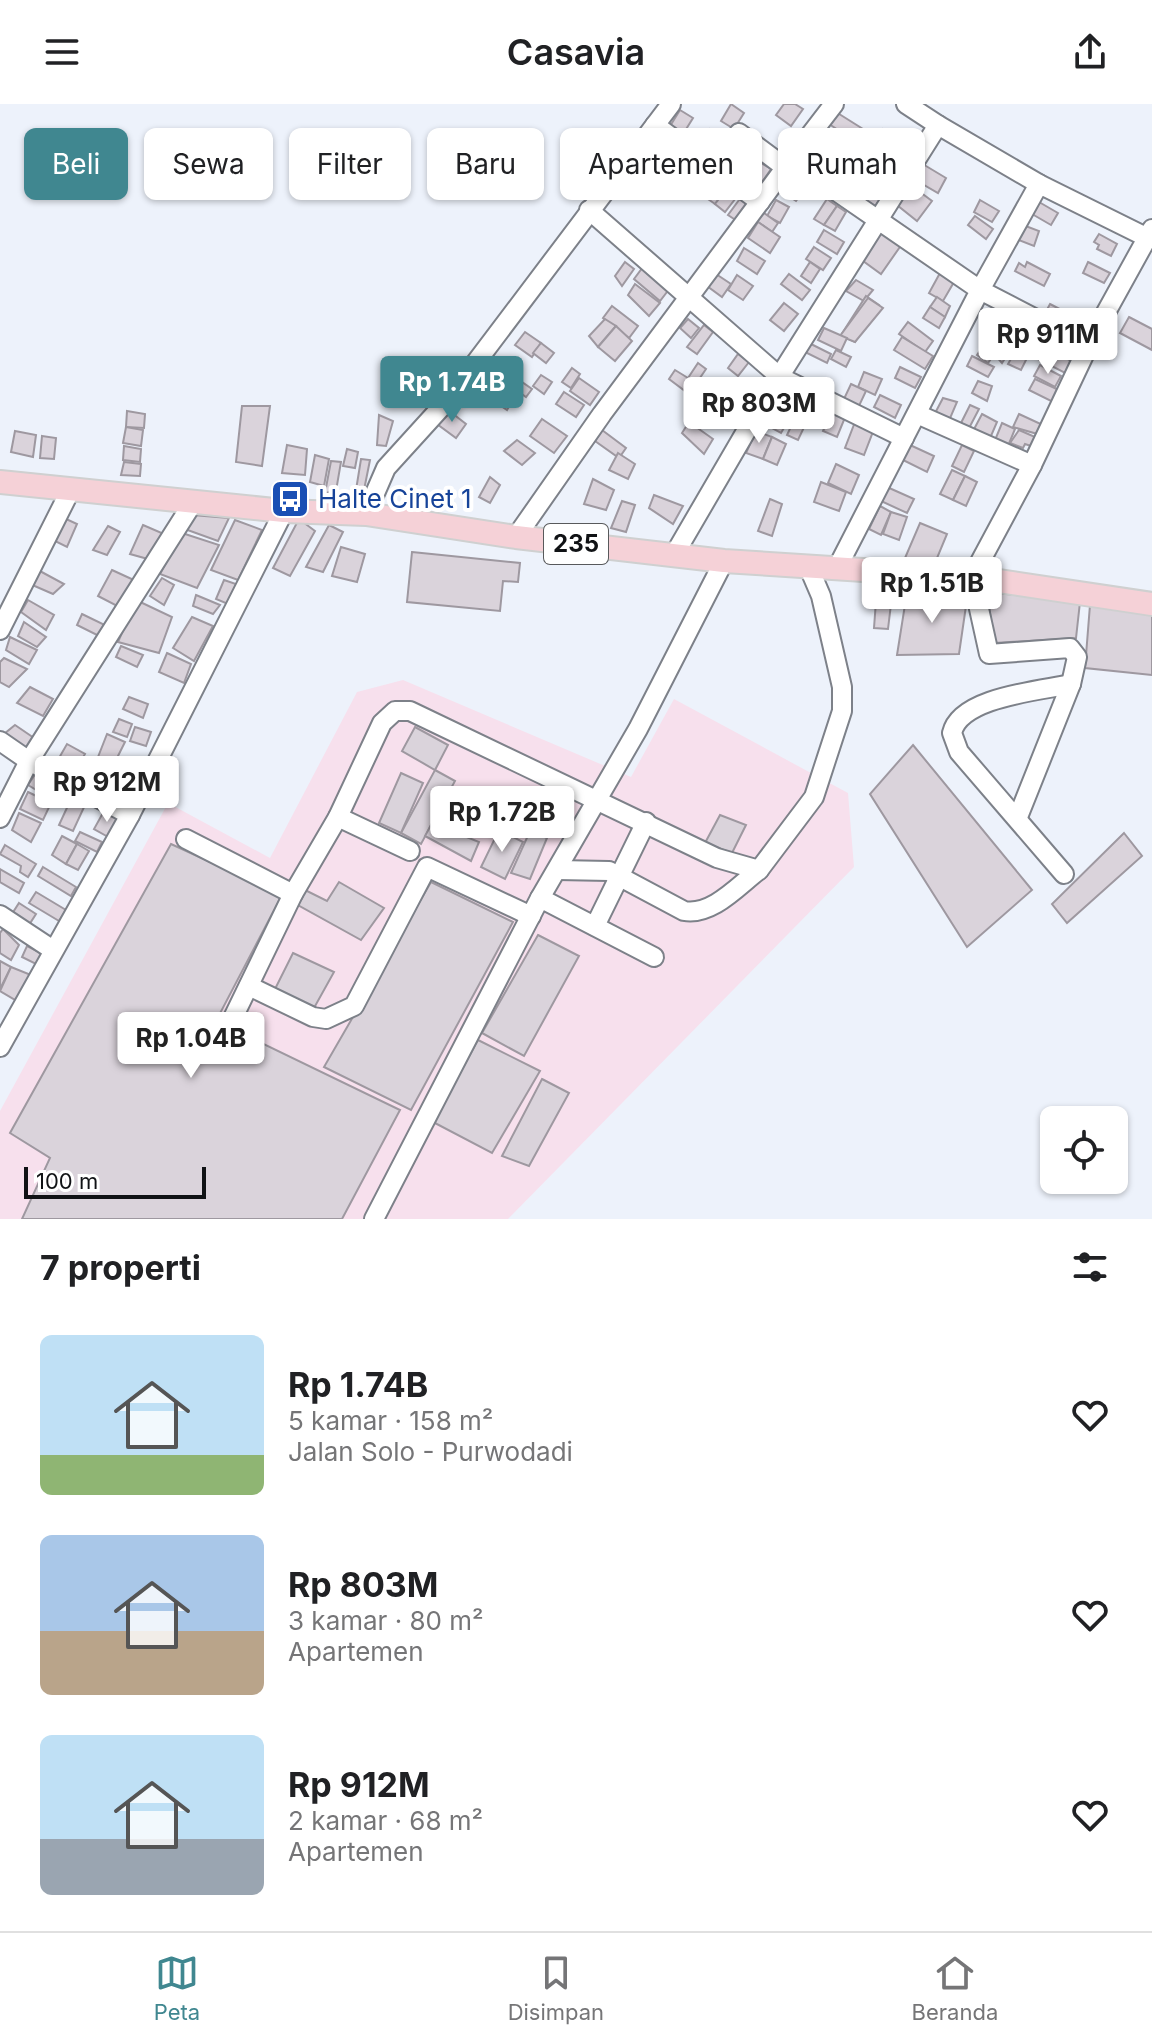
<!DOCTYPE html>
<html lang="id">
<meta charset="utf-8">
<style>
:root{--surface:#fff;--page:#f6f6f6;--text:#202124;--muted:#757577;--line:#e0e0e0;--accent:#408790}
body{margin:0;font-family:Inter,sans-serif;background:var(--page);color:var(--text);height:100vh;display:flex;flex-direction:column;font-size:30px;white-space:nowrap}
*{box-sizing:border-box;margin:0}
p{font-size:26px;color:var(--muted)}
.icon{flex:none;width:44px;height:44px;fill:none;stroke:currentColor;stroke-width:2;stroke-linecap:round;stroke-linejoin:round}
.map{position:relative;height:1115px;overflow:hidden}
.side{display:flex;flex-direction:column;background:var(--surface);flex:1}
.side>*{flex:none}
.hud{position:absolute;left:24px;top:24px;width:1104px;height:72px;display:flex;gap:16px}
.buttons{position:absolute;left:1040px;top:1002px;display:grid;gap:16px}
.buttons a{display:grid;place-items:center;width:88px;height:88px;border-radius:12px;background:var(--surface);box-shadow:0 2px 6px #0004;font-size:40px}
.scale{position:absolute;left:24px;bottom:20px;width:182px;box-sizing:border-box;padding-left:8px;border:4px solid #101215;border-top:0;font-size:22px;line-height:28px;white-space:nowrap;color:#101215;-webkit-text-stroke:6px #fff;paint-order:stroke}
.price{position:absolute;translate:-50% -68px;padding:0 18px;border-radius:8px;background:#fff;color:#222;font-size:26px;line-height:52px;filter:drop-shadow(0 2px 4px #0008)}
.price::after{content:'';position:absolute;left:50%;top:48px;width:24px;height:18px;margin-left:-12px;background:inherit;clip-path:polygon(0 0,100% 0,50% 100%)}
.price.on{background:var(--accent);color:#fff}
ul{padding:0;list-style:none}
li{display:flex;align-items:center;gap:24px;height:200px;padding:0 40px}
li span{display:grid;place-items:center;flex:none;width:224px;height:160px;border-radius:12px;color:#555}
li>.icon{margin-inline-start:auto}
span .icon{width:96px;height:96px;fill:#fffc;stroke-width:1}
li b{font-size:34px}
h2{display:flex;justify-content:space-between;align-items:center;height:96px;padding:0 40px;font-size:34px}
.pill{padding:0 28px;border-radius:12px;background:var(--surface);box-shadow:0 2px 6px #0004;font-size:28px;line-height:72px}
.pill.on{background:var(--accent);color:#fff}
header{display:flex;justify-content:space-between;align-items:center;height:104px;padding:0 40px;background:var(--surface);font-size:36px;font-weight:600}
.tab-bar{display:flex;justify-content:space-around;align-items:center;height:112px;border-top:2px solid var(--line);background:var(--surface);font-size:22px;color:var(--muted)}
.tab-bar a{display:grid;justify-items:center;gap:4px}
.tab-bar .on{color:var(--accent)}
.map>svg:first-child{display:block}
.industrial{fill:#f7e0ed}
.building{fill:#dad3db;stroke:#9e98a0;stroke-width:2}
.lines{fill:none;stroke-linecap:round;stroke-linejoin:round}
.minor-casing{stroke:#7d8189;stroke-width:22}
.major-casing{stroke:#cfd0d0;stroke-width:26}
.minor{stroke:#fff;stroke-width:18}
.major{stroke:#f5d1d7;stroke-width:22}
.labels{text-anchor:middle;stroke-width:8;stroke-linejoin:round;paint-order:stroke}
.shield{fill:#fff;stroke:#58595b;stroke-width:2}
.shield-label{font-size:24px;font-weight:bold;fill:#101215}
.transit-label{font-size:26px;fill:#164399;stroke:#fff;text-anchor:start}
</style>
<header><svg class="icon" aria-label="menu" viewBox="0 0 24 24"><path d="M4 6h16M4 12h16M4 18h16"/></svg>Casavia<svg class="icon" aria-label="share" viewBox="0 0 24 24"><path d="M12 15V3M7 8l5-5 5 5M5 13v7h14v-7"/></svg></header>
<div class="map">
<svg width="1152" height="1115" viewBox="0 0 1152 1115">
<rect width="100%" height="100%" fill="#edf2fb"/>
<polygon class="industrial" points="403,576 631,673 674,595 848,689 854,763 508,1115 0,1115 0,1007 168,699 270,754 357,588"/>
<g class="building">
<polygon points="731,0 744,9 734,25 721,17"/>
<polygon points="784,0 795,0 803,5 791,22 776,11"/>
<polygon points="680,6 693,14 680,35 667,27"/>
<polygon points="836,8 863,25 855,37 829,20"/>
<polygon points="710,25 719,31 707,49 698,42"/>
<polygon points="883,25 906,38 899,50 875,36"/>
<polygon points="826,27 847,39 839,54 818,42"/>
<polygon points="875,36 899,50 892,63 868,49"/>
<polygon points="663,38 675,46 661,68 649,60"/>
<polygon points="685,46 694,54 677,76 668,68"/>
<polygon points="754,55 771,65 756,87 740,77"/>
<polygon points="700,57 715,69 700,89 685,77"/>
<polygon points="848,58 860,66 847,86 835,79"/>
<polygon points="921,59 946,74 938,89 912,74"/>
<polygon points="860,68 874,77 863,95 850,88"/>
<polygon points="798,69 810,78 796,97 784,89"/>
<polygon points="723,77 729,82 715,100 708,95"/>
<polygon points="874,77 887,84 875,103 863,95"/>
<polygon points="729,82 739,90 725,108 715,100"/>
<polygon points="912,82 932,97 917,117 897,101"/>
<polygon points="742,92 750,99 737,117 728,111"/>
<polygon points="827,95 837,102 824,121 814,115"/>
<polygon points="776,96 789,103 780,119 767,112"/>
<polygon points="980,96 999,107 992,118 974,108"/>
<polygon points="1039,98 1058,109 1051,121 1032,110"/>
<polygon points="837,102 846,108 835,127 824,121"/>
<polygon points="760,106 778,119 772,128 754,115"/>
<polygon points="975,112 993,125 986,135 968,121"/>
<polygon points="758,118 780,133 770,149 748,134"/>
<polygon points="1023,121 1039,127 1034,142 1016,135"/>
<polygon points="881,124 902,140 881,170 859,154"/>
<polygon points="824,126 844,138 837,150 817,138"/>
<polygon points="1099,130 1117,140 1111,152 1097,145 1099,141 1094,138"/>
<polygon points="814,143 831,154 823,166 806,155"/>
<polygon points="744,144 765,157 757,170 737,157"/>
<polygon points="625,158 634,165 622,182 615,172"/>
<polygon points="810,158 820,165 811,179 801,172"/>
<polygon points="1027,158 1050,170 1044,182 1015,167 1019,159 1025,163"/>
<polygon points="1088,158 1110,169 1104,179 1083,169"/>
<polygon points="643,163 670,184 660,197 634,175"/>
<polygon points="940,169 954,178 943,197 929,189"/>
<polygon points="716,170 731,180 722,193 707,182"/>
<polygon points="789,170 810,186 802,196 781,180"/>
<polygon points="737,171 753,182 743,196 728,186"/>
<polygon points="856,176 873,186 864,197 846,187"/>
<polygon points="635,180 660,199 649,212 628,191"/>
<polygon points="866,192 879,201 855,238 841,231"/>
<polygon points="937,193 950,202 945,213 930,203"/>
<polygon points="868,194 883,204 855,238 840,232"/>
<polygon points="784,199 798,210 784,227 770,216"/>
<polygon points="1050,200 1073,212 1066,225 1043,213"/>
<polygon points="612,202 638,222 629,234 603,214"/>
<polygon points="930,203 945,213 939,224 923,214"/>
<polygon points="1129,213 1152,225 1152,246 1120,229"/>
<polygon points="605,215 616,222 598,243 589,232"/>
<polygon points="688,215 699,224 691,234 680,224"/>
<polygon points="908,218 933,237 925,248 899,230"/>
<polygon points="704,221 713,228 697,250 687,243"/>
<polygon points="616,222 632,237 615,257 598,243"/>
<polygon points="824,224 847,234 841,247 818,236"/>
<polygon points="525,228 541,239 532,253 515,241"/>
<polygon points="998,229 1014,240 1002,259 989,244"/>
<polygon points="902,233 933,252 925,265 894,246"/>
<polygon points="541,239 554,249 546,259 533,249"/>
<polygon points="809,239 831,250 827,259 805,248"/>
<polygon points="984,241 995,249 988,259 977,251"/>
<polygon points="1044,242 1075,259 1069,271 1038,255"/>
<polygon points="836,246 851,253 846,263 831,255"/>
<polygon points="1016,246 1028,252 1021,266 1008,260"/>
<polygon points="738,250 749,258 738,272 728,264"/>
<polygon points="972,252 994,263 988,273 967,262"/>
<polygon points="486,253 532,285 526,293 505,278 497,290 511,299 507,306 468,279"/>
<polygon points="698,259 706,265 689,290 669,275 675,266 688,274"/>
<polygon points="1040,261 1061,272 1055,283 1034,272"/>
<polygon points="900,263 921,273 915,284 895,274"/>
<polygon points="572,264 580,270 571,284 562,278"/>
<polygon points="864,268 882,275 875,291 858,283"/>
<polygon points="541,271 552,278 544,290 533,282"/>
<polygon points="579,274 599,288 590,301 570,287"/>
<polygon points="1035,275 1059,286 1053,298 1029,286"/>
<polygon points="978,277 992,282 987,297 972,289"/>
<polygon points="851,280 866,287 858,304 843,297"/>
<polygon points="564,288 584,301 576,313 556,300"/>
<polygon points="802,289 814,294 807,313 794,308"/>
<polygon points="880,291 901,301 895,314 874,303"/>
<polygon points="943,294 957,298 948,319 933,313"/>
<polygon points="772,298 792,310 781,329 761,318"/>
<polygon points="970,301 979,305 967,328 959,323"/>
<polygon points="242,302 270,302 262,362 236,358"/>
<polygon points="448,306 466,320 456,334 437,320"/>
<polygon points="832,306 846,311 837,333 823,327"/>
<polygon points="127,307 145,310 144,324 126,323"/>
<polygon points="982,310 997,318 988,339 972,329"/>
<polygon points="1019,310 1045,322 1041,331 1013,323"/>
<polygon points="379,311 393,317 386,342 377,341"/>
<polygon points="796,312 807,317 798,336 787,331"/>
<polygon points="542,315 567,332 554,349 530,332"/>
<polygon points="689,318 713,335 704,350 682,329"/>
<polygon points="855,318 874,325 864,351 845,344"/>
<polygon points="1002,319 1015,325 1006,347 993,341"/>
<polygon points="126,323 143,326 141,342 123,339"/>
<polygon points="602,326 626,344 619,354 595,337"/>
<polygon points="1019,326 1035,333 1031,342 1025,340 1023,344 1010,339"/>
<polygon points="15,327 36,331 33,353 11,348"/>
<polygon points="756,327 772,333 763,355 746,349"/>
<polygon points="42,332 56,334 54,355 40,354"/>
<polygon points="772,333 786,340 777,361 763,355"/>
<polygon points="517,336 535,349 522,361 504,347"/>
<polygon points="287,341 307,345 305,371 282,369"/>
<polygon points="910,341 934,352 927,368 903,356"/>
<polygon points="962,341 974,347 964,368 952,362"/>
<polygon points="124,342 141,345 140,358 123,356"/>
<polygon points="347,345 358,348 355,364 343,362"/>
<polygon points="618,349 635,360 628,375 609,366"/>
<polygon points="315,351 329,355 324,382 310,378"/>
<polygon points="361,355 370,356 364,386 356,386"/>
<polygon points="331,357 341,358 336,387 325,389"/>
<polygon points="124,358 141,360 140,372 121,371"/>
<polygon points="836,360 859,371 851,390 828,379"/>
<polygon points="952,366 965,372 953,396 940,390"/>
<polygon points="965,372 977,378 966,402 953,396"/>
<polygon points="490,373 500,381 490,399 479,393"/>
<polygon points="593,375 614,386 606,406 584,400"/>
<polygon points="821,378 846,388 839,407 814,398"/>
<polygon points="887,383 914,395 907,409 881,397"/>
<polygon points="654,391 683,402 673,420 649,404"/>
<polygon points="770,395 782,400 772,432 758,427"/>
<polygon points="622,397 635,401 626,428 611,424"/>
<polygon points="880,402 891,408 881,431 869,425"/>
<polygon points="891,408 907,413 899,436 883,430"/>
<polygon points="192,411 229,414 218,437 182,424"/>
<polygon points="64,414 77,420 67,443 53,436"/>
<polygon points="299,415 315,427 290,472 273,464"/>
<polygon points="235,416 262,426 238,476 211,466"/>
<polygon points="920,419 947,430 935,459 905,454"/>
<polygon points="143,421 164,430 155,457 130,450"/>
<polygon points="329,421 343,428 323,468 306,463"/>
<polygon points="108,422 120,428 107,451 93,446"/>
<polygon points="182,429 219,441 197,484 160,470"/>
<polygon points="341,443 365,450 357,478 332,472"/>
<polygon points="412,448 520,459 518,478 503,477 500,507 407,498"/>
<polygon points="38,466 64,480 53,490 30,480"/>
<polygon points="112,466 136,477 121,504 98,492"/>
<polygon points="162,474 174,481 164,501 150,492"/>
<polygon points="224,476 236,480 228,500 216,495"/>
<polygon points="907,488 967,495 959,550 897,551"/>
<polygon points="987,488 1080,498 1076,534 994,539"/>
<polygon points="196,491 220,501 213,510 193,502"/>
<polygon points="28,496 54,511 46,526 21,508"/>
<polygon points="136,496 172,513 159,549 118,538"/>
<polygon points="876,497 891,500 888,525 874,524"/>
<polygon points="1090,501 1152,509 1152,571 1085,564"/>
<polygon points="82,510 109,523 101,533 77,521"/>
<polygon points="192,513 213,522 194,557 173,544"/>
<polygon points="24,518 46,533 37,543 18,532"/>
<polygon points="10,533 37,546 29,560 6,546"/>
<polygon points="121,542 143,551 137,563 116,553"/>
<polygon points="167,549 191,560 184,579 159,568"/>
<polygon points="4,554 27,565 9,583 0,578 0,558"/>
<polygon points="30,583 53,595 43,612 17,599"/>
<polygon points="129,593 148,600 143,614 123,605"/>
<polygon points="119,615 132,620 127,633 113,628"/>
<polygon points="15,621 34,634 26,646 4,630"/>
<polygon points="135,623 151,628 146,642 130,637"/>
<polygon points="415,623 448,641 435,666 402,647"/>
<polygon points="107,630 125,638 115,658 98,653"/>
<polygon points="67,640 85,650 73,671 55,661"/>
<polygon points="913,641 1032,786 967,843 870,690"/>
<polygon points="117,659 134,666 129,683 110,675"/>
<polygon points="435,666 455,677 421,740 401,729"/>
<polygon points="36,669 60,683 53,696 28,681"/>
<polygon points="401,669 423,679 401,729 379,719"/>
<polygon points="28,688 51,699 43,716 20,705"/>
<polygon points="71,695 85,701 73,727 59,721"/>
<polygon points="104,707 120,716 110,734 94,725"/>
<polygon points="19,709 41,719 31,738 12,726"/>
<polygon points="720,711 746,721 732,749 705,739"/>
<polygon points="432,719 479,738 471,757 425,732"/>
<polygon points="499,726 523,738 505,775 481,763"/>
<polygon points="530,727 547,734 530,775 511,769"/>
<polygon points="80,728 102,738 97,748 75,737"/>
<polygon points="1124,729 1142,752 1067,819 1052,800"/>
<polygon points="62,732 77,740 66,760 52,751"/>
<polygon points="77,740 89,747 78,766 66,760"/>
<polygon points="171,740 282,791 216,917 400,1006 342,1115 22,1115 50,1054 10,1029"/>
<polygon points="5,741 36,760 28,773 20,768 21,762 0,750"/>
<polygon points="43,763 76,783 71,792 38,772"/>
<polygon points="0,765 24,779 19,789 0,778"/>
<polygon points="339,778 384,804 361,836 296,800 301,784 327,797"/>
<polygon points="431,778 513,818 411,1006 324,963"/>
<polygon points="36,788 66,806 59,817 29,799"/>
<polygon points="19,799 36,810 27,824 10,813"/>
<polygon points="3,825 19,841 11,856 0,849 0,829"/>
<polygon points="538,831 579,852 524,952 482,929"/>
<polygon points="27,842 43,850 38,861 22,853"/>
<polygon points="293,849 334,868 314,904 275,885"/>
<polygon points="0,857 11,863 0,885"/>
<polygon points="11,863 31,871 17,897 0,887"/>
<polygon points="478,936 540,967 492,1049 433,1018"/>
<polygon points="542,975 569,989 529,1062 502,1052"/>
</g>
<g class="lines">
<defs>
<g id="minor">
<polyline points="655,21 760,98"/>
<polyline points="938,21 1039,80"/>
<polyline points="739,29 786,64"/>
<polyline points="791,56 834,0"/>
<polyline points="589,106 780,273 904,334"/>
<polyline points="1088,242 980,186 1039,80 1146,133"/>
<polyline points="917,310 1032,361"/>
<polyline points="366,410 386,364 446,298 671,0"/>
<polyline points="516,433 602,310 791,56 980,186 836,466"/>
<polyline points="674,451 759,305 938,21 906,0"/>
<polyline points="0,526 70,387"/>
<polyline points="0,637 29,657 130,711"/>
<polyline points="338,713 410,747"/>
<polyline points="1018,713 1071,580 1077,553 1070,544 989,550 972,473 1032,361 1093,232 1152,125"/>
<polyline points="0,714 29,657 194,397"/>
<polyline points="186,735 293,790"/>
<path d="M558 766 609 767 684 807C712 812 738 782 759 766"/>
<path d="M1064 770 959 648 952 629C960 593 1039 587 1071 580"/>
<polyline points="540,794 654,853"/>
<polyline points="0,811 53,846"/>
<polyline points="595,822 646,718"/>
<polyline points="249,882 313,913 326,915 354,902 427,763 531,812"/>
<polyline points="231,918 293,790 338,713 382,619 395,607 410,607 717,754 759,766 814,693 842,607 842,583 821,492 809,464"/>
<polyline points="0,943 130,711 284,407"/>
<polyline points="374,1115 540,794 638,625 724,457"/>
</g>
<polyline id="major" points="0,378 284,407 366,410 516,433 724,457 972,473 1152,500"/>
</defs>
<use href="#minor" class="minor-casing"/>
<use href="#major" class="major-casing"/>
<use href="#minor" class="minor"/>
<use href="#major" class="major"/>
</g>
<defs>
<symbol id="bus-square" viewBox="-11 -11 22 22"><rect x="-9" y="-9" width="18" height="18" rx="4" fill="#1a4fb4" stroke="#fff"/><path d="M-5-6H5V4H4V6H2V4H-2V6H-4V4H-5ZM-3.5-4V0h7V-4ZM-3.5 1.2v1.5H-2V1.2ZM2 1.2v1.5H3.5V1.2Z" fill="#fff"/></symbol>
</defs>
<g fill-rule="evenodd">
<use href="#bus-square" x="268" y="373" width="44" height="44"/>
</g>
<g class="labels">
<rect class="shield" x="544" y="420" width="64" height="40" rx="6"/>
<g class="shield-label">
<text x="576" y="448">235</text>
</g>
<g class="transit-label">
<text x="318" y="404">Halte Cinet 1</text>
</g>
</g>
</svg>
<div class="buttons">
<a><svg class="icon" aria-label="locate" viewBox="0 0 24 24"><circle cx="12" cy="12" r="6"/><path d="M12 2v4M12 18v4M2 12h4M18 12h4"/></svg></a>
</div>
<div class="scale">100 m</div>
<b class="price" style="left:1048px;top:272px">Rp 911M</b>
<b class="price on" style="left:452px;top:320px">Rp 1.74B</b>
<b class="price" style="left:759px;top:341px">Rp 803M</b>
<b class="price" style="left:932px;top:521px">Rp 1.51B</b>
<b class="price" style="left:107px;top:720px">Rp 912M</b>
<b class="price" style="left:502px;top:750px">Rp 1.72B</b>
<b class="price" style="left:191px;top:976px">Rp 1.04B</b>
<div class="hud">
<a class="pill on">Beli</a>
<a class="pill">Sewa</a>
<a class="pill">Filter</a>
<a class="pill">Baru</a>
<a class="pill">Apartemen</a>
<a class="pill">Rumah</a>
</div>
</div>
<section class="side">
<h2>7 properti<svg class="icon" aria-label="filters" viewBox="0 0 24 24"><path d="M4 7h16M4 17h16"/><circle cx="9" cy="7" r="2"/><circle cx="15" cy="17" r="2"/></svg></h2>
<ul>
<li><span style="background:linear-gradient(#bfe0f5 75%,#8fb573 0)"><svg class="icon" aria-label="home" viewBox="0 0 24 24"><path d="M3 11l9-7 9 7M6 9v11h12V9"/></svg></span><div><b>Rp 1.74B</b><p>5 kamar · 158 m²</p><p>Jalan Solo - Purwodadi</p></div><svg class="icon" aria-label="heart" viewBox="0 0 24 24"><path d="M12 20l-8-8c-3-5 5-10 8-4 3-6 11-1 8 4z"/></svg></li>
<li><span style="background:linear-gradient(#a9c7e8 60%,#b9a48a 0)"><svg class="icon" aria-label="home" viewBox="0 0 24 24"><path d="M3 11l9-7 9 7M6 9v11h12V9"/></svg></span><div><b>Rp 803M</b><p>3 kamar · 80 m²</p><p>Apartemen</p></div><svg class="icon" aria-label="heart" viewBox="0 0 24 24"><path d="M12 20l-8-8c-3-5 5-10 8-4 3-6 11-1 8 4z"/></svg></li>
<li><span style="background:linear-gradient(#bfe0f5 65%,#9aa5b1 0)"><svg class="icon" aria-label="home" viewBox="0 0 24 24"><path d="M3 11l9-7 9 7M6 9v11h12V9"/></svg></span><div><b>Rp 912M</b><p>2 kamar · 68 m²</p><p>Apartemen</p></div><svg class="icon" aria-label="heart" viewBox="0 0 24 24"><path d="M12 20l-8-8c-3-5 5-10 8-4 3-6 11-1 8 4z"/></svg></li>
</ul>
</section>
<nav class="tab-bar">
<a class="on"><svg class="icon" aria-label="map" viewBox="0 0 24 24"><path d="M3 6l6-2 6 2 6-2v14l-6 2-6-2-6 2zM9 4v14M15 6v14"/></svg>Peta</a>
<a><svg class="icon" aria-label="saved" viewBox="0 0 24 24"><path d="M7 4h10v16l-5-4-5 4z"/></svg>Disimpan</a>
<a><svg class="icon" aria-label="home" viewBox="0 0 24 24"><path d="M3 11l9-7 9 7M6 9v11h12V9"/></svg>Beranda</a>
</nav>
